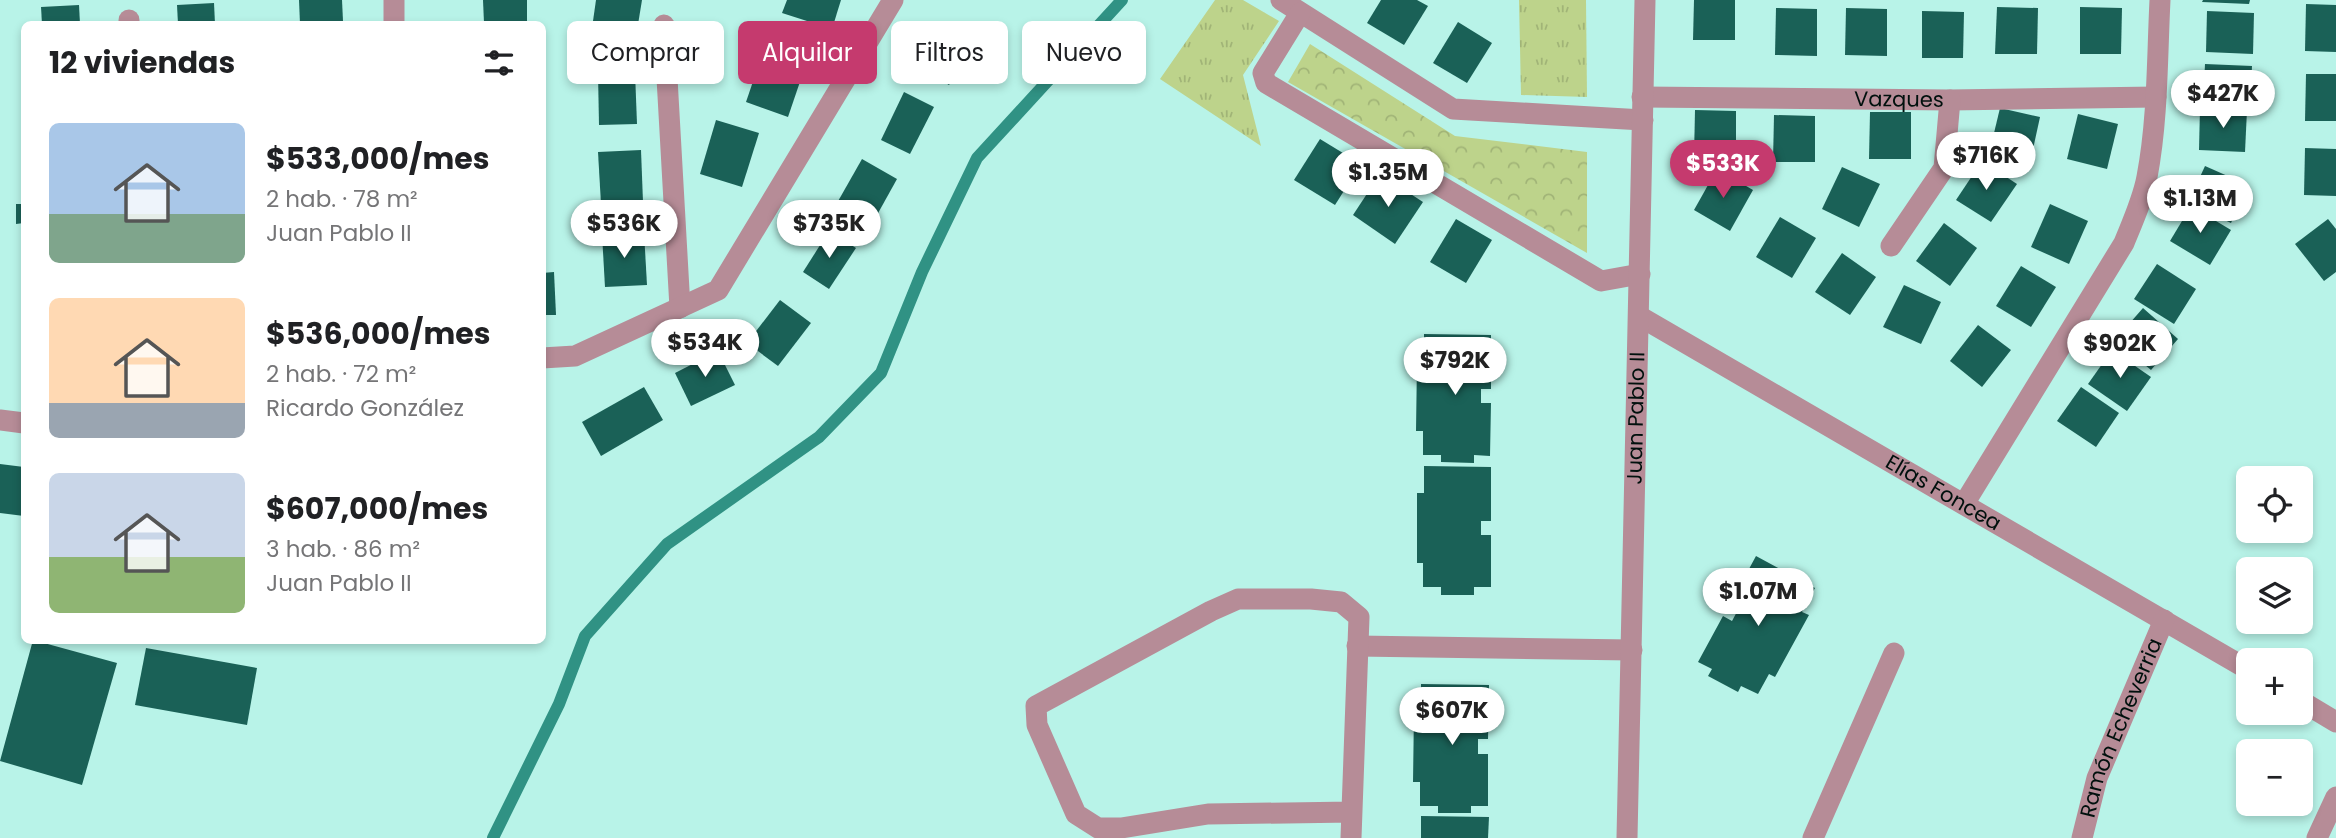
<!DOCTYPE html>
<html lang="es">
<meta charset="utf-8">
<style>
:root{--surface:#fff;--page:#f2f2f2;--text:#202124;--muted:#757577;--accent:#c53a6e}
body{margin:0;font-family:Poppins,sans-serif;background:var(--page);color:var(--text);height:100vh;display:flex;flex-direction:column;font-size:26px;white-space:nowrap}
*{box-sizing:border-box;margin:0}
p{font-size:23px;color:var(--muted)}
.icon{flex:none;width:38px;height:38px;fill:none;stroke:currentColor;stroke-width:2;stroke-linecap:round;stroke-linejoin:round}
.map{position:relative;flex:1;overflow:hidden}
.side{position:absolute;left:21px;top:21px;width:525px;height:623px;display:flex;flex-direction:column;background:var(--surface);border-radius:10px;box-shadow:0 4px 10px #0003}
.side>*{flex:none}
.hud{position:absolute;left:567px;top:21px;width:665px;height:63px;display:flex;gap:14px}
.controls{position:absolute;left:2236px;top:466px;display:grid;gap:14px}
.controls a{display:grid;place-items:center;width:77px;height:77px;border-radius:10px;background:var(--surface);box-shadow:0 4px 10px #0003;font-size:35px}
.price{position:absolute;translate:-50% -60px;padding:0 16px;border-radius:24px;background:#fff;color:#222;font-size:23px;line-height:46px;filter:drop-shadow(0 2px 4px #0008)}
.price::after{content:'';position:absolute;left:50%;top:42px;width:21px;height:16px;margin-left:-10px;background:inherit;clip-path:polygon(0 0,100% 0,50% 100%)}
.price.current{background:var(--accent);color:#fff}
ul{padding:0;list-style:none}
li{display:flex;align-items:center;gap:21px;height:175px;padding:0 28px}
li span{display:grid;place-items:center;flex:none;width:196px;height:140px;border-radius:10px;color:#555}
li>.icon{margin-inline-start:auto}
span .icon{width:84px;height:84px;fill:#fffc;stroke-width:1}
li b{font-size:30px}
h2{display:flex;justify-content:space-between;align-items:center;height:84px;padding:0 28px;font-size:30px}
.pill{padding:0 24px;border-radius:10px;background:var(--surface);box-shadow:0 4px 10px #0003;font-size:24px;line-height:63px}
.pill.current{background:var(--accent);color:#fff}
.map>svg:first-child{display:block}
.grass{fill:url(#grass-tufts)}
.park{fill:url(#park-crowns)}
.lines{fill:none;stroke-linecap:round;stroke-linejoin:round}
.stream{stroke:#309284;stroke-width:12}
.building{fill:#1a6157}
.street{stroke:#b68c97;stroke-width:21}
.labels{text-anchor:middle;stroke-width:7;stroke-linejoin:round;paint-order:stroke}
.street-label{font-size:21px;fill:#00100d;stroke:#b8f3e8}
</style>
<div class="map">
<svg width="2336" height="838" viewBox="0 0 2336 838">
<defs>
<pattern id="grass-tufts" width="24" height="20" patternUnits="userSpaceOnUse" patternTransform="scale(1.75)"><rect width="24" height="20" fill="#bdd38b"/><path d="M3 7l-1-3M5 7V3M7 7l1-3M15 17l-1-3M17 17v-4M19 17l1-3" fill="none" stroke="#a1b477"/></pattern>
<pattern id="park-crowns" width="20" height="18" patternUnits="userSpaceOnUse" patternTransform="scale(1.75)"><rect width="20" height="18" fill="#bdd38b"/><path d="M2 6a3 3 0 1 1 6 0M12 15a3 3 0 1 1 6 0" fill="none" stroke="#a1b477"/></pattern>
</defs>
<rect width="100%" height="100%" fill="#b8f3e8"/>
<g class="grass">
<polygon points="1215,0 1243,0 1279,21 1243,75 1261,146 1160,79"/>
<polygon points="1519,0 1586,0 1587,97 1521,95"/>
</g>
<polygon class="park" points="1310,44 1455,136 1587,152 1587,253 1288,82"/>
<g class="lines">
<polyline class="stream" points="493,838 559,704 585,636 667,544 819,437 881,373 922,272 977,158 1122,0"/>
</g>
<g class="building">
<polygon points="299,0 342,0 343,21 300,24"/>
<polygon points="483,0 527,0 527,21 484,23"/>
<polygon points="596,0 642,0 634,49 590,42"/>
<polygon points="787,0 841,0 832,29 782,13"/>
<polygon points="1381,0 1417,0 1428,6 1404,45 1367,23"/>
<polygon points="1694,0 1735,0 1735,40 1693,40"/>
<polygon points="2203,0 2250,0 2249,4 2202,2"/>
<polygon points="214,3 215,24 178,24 177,5"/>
<polygon points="2306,4 2336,5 2336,52 2305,51"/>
<polygon points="79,5 80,24 42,24 41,7"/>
<polygon points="1997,7 2038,8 2037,54 1995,54"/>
<polygon points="2080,7 2122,8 2121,54 2080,54"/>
<polygon points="1776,8 1817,9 1817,56 1775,55"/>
<polygon points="1846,8 1887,9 1887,56 1845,55"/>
<polygon points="1922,11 1964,12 1963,58 1922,58"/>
<polygon points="2207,11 2254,13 2253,54 2206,52"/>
<polygon points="944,21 977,40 949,85 917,66"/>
<polygon points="1458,22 1492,43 1467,83 1433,63"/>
<polygon points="763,52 805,67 788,117 746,102"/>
<polygon points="2205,64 2252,66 2250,107 2203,105"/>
<polygon points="635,72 637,124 599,125 598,73"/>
<polygon points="2306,74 2336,74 2336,121 2305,121"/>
<polygon points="904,92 934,107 910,154 881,140"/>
<polygon points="2000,108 2040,117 2030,163 1989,154"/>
<polygon points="2200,108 2247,110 2245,152 2199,150"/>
<polygon points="1695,110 1736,111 1736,157 1694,157"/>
<polygon points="1870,112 1911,112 1911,159 1869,159"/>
<polygon points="2078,114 2118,124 2107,169 2067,159"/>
<polygon points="1774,115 1815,116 1815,162 1773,162"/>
<polygon points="716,120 759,133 742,187 700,174"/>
<polygon points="1320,139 1361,164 1335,205 1294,180"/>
<polygon points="2305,148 2336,149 2336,196 2304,195"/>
<polygon points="641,150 643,202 601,204 598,152"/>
<polygon points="862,159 897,179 872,224 837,203"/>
<polygon points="1982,161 2017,184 1991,222 1956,200"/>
<polygon points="2205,166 2248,185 2231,223 2188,203"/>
<polygon points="1842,167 1880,184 1859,227 1822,209"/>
<polygon points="1717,169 1753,190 1730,231 1694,210"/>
<polygon points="1380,174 1423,202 1395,244 1353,215"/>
<polygon points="16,204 24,204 24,223 16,224"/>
<polygon points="2050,204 2088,221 2069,264 2031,247"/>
<polygon points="2191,206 2231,230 2210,265 2170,241"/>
<polygon points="1780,217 1816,238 1792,278 1756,257"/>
<polygon points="1456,219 1492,240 1466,283 1430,262"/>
<polygon points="2328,219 2336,229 2336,272 2324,281 2295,244"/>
<polygon points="1944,223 1977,248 1950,286 1916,261"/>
<polygon points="829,231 856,248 829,289 803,272"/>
<polygon points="644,232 647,285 605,287 602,234"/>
<polygon points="1842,253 1876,277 1850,315 1815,292"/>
<polygon points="2157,264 2196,289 2174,324 2134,299"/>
<polygon points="2021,266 2056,287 2031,327 1996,306"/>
<polygon points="554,272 556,315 542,315 542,273"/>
<polygon points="1904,285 1941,302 1921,344 1883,327"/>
<polygon points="780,300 811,323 778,366 747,343"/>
<polygon points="2143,308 2178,339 2151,370 2115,340"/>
<polygon points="1978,325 2011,350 1982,387 1950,361"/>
<polygon points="1424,334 1491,335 1491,389 1481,389 1481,403 1491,403 1490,456 1474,455 1474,463 1441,462 1441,455 1423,455 1423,431 1416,431 1417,361 1424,361"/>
<polygon points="2112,350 2151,377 2127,411 2088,384"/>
<polygon points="718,351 735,385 691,406 675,373"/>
<polygon points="644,387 663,420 601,456 582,422"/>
<polygon points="2081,387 2119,413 2096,447 2057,421"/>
<polygon points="0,464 24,467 24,516 0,513"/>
<polygon points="1424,466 1491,467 1491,521 1481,521 1481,535 1491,535 1491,587 1474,587 1474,595 1441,595 1441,587 1423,587 1423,563 1417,563 1417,493 1424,493"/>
<polygon points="1756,556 1815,588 1802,612 1809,615 1775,677 1769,674 1758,694 1741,686 1738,692 1708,676 1712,669 1698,662 1723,616 1732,621 1739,608 1730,604"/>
<polygon points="33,640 117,663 82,785 0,761"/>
<polygon points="146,648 257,668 247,725 135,705"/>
<polygon points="1421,684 1489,685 1488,739 1478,739 1478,754 1488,754 1488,806 1471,806 1471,813 1438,813 1438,806 1420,806 1420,782 1413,782 1414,711 1421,711"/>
<polygon points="1421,816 1489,817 1488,838 1421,838"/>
</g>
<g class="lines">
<g class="street">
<polyline points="394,0 394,24"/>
<polyline points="1281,0 1453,109 1643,120"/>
<polyline points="1300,13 1263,73 1266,83 1601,281 1640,274"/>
<polyline points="129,20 129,24"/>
<polyline points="664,25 680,308"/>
<path id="s1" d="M1642 97 1950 100 2156 97"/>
<polyline points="1891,246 1944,168 1950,100"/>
<path id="s2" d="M1639 316 2249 670"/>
<polyline points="542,358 575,356 718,290 893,0"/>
<polyline points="0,420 24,423"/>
<path d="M1964 504 2124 243C2133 221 2143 199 2147 177 2158 119 2157 59 2160 0"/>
<polyline points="1357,646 1632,650"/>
<polyline points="2301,701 2336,722"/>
<polyline points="1351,838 1359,617 1341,602 1311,599 1238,599 1211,611 1036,706 1037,725 1076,814 1098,828 1121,828 1208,814 1352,812"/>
<path id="s3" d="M1627 838 1645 0"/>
<polyline points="1813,838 1894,653"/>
<path id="s4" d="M2082 838 2097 778 2164 620"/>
<polyline points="2317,838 2336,797"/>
</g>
</g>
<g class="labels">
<g class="street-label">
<text dy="7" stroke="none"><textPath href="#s1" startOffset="257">Vazques</textPath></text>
<text dy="7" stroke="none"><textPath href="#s3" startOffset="420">Juan Pablo II</textPath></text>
<text dy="7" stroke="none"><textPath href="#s2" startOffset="352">Elías Foncea</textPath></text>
<text dy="7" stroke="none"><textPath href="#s4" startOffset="117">Ramón Echeverria</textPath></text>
</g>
</g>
</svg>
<div class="controls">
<a><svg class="icon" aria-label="locate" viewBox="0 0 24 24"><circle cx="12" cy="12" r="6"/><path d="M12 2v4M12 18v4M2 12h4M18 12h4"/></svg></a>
<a><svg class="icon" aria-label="layers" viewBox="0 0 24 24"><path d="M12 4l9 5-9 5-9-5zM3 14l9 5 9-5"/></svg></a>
<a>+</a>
<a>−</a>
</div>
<b class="price" style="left:2223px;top:130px">$427K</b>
<b class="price" style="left:1986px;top:192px">$716K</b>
<b class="price current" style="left:1723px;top:200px">$533K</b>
<b class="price" style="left:1388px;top:209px">$1.35M</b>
<b class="price" style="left:2200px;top:235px">$1.13M</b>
<b class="price" style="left:624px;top:260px">$536K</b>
<b class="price" style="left:829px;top:260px">$735K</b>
<b class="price" style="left:705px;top:379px">$534K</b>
<b class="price" style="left:2120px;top:380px">$902K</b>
<b class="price" style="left:1455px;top:397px">$792K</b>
<b class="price" style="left:1758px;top:628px">$1.07M</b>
<b class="price" style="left:1452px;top:747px">$607K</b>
<div class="hud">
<a class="pill">Comprar</a>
<a class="pill current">Alquilar</a>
<a class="pill">Filtros</a>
<a class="pill">Nuevo</a>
</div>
<section class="side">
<h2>12 viviendas<svg class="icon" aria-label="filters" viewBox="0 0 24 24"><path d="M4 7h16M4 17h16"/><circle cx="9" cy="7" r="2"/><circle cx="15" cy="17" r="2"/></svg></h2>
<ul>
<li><span style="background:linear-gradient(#a9c7e8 65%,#7fa58c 0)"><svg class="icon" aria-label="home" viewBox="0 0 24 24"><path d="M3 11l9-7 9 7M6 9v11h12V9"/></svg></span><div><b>$533,000/mes</b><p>2 hab. · 78 m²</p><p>Juan Pablo II</p></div></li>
<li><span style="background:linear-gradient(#ffd9b3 75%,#9aa5b1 0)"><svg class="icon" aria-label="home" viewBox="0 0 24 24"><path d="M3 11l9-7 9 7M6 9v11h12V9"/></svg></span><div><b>$536,000/mes</b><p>2 hab. · 72 m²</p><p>Ricardo González</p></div></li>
<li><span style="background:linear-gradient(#c9d6e8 60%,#8fb573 0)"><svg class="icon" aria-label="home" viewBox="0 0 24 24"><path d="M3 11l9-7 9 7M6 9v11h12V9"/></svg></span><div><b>$607,000/mes</b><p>3 hab. · 86 m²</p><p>Juan Pablo II</p></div></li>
</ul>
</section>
</div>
